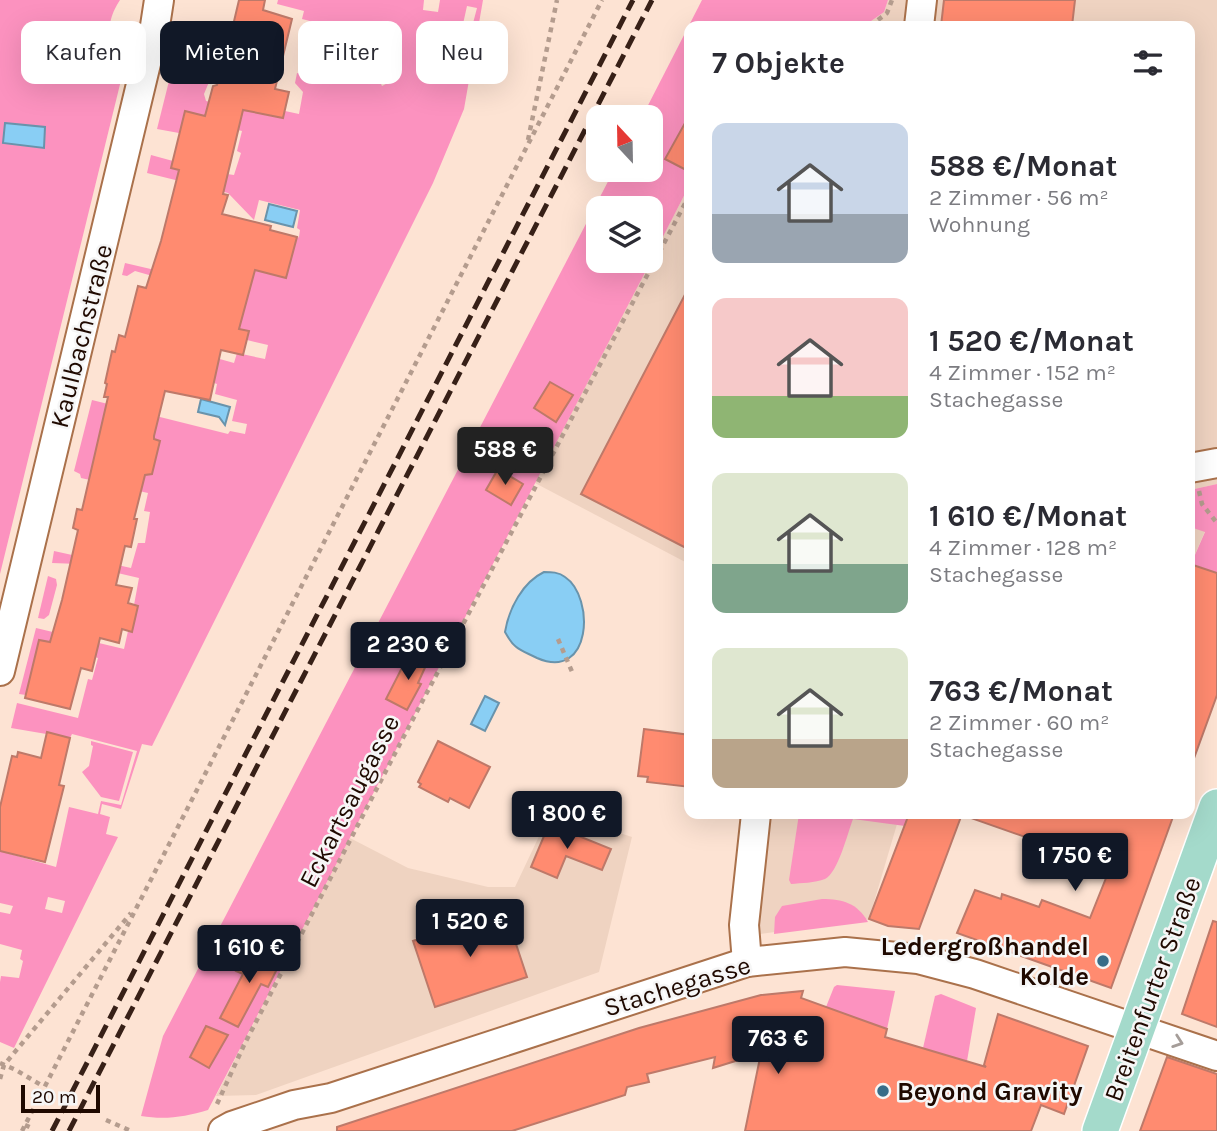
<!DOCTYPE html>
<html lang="de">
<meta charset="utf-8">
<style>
:root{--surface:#fff;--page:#f7f7f7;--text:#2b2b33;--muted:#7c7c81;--accent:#111827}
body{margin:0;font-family:Karla,sans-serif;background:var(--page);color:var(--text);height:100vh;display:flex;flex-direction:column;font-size:26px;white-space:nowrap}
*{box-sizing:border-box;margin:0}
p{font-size:23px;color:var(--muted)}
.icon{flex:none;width:38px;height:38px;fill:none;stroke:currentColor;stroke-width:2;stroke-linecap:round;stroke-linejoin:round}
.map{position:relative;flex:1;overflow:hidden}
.details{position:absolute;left:684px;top:21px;width:511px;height:798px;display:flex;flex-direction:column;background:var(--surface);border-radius:14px;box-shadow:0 7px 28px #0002}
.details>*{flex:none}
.hud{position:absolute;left:21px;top:21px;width:558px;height:63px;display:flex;gap:14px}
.needle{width:46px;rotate:338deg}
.buttons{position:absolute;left:586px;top:105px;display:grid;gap:14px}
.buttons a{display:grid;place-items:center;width:77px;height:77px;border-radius:14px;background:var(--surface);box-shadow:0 7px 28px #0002;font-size:35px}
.scale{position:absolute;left:21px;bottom:18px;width:79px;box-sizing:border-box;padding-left:7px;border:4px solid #1f0900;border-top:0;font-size:19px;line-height:24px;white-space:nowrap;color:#1f0900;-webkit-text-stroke:5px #f6f6f6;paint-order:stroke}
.price{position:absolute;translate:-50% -60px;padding:0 16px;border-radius:7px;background:var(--accent);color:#fff;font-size:23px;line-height:46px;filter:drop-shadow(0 2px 4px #0008)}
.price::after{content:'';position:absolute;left:50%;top:42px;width:21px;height:16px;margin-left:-10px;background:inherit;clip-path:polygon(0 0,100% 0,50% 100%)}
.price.active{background:#222;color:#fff}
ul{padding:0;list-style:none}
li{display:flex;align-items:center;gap:21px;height:175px;padding:0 28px}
li span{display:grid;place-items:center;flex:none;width:196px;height:140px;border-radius:14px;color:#555}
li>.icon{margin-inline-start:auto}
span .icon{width:84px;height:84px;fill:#fffc;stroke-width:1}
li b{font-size:30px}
h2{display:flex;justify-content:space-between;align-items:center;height:84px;padding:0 28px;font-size:30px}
.pill{padding:0 24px;border-radius:14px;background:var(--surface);box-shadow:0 7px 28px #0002;font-size:24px;line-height:63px}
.pill.active{background:var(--accent);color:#fff}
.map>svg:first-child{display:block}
.built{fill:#efd3c1}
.green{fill:#fc92bf;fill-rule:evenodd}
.water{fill:#89cef4;stroke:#6993ab;stroke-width:2}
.building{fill:#ff8b70;stroke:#be7969;stroke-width:2}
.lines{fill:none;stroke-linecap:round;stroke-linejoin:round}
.minor-casing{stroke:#aa714b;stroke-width:32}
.major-casing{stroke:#fff;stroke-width:38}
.path{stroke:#b49c8e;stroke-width:4.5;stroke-dasharray:5 5;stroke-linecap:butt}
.minor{stroke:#fff;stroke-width:28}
.major{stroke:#a4dacb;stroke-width:35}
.rail{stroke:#372017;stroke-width:5;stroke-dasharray:14 7;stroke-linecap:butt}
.oneway{stroke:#a59d99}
.poi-dot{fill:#376c88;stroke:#f6f6f6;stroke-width:2.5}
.labels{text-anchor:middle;stroke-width:5;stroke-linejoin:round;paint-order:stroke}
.street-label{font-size:26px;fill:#1f0900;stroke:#f6f6f6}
.poi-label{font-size:26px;font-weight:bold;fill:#1f0900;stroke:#f6f6f6;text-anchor:end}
</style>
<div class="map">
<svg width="1217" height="1131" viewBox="0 0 1217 1131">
<rect width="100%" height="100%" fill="#fde3d3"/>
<g class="built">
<polygon points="888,0 1217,0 1217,484 1190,490 1190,26 864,26 884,12"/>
<polygon points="689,186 689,564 535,483"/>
<polygon points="1190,527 1205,531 1190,566"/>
<polygon points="551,811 632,837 599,972 256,1095 216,1096 350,838 408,868 488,887 515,887"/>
<polygon points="747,814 900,814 869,919 731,938"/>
</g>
<g class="green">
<path d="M0 0H120C104 24 107 45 124 68L0 574Z"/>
<path d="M278 0H424L423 10 438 12 440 0H483L464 109 433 183 152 746 142 744 121 809 102 804 100 814 110 817 106 834 118 837 14 1048 0 1042V982L1 976 19 978 23 961 20 959 22 950 0 944V912L10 914 13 906 0 903V851L56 867 69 807 98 814 101 801 121 805 137 751 72 734 70 738 11 728 17 703 78 718 88 679 92 680 98 658 85 654V651L39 640 26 695 19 694 36 628 124 649 128 631H132L138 606 134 605 139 578 79 564 52 563 54 551 131 568 138 543H145L150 512 144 511 148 493 81 478 80 474 74 471 92 400 228 434 230 431 245 434 247 424 232 421 237 400 215 394 217 384 214 383 215 377 209 356 234 363 237 353 265 359 268 345 247 340 181 286 149 278V275L135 271 127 276 122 275 125 263 215 284 299 237 300 230 297 228 300 210 259 200 254 220 228 193 147 173 151 155 173 161 171 168 225 181 227 174 234 175 241 153 237 151 242 131 238 130 239 124 186 111 179 133 157 129 170 77 181 72 193 62 219 68 216 81 209 82 204 94 206 101 283 118 285 111 299 114 303 92 295 83 297 73 310 76 312 69 329 73 331 66 322 63 325 57 379 71 376 73 382 86 397 78 391 65 383 68 378 66 385 40 302 19 304 11 277 4ZM467 6 477 8 472 27 463 24ZM48 897 65 901 62 913 45 909Z"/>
<path d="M702 0H888L884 12 864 26H690L689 186 651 260V208H598V261H651L208 1110C185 1117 165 1120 141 1116L163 1036 614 170H651V117H642Z"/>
<polygon points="1217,484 1217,573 1191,564 1205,532 1190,527 1190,490"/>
<polygon points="48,576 56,579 57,585 49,615 44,619 38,618"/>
<polygon points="91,741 133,752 119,801 101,797 82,772 89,766 93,746 91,745"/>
<path d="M799 814H909L905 826 853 819C848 832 838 873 825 879 815 883 801 883 791 884L789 880Z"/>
<path d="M822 899C843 899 857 903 868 922L774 934 775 917 782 906Z"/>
<polygon points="837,985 895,991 887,1029 826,1007 834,987"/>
<polygon points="941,994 976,1008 967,1061 923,1048 935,996"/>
</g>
<g class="water">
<polygon points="339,32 371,41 367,57 335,48"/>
<polygon points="5,123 45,127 44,148 3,143"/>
<polygon points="269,204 297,211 293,227 265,220"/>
<polygon points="201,399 230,407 225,425 219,417 198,412"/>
<path d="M544 572C551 572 559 572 565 577 595 597 592 682 537 658 519 649 515 650 505 632 509 608 523 582 544 572Z"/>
<polygon points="485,696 499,703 485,731 471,724"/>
</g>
<g class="building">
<polygon points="239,0 265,0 263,10 292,19 275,89 289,92 283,118 243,110 223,194 228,195 222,214 271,226 270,230 297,237 286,278 255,270 239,329 249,331 243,355 221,350 210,400 165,391 154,436 154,439 160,441 152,474 145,475 134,519 137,519 131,547 125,546 116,585 132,588 128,603 138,606 132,632 122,629 119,643 100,638 92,671 81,668 70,709 25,698 39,640 50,642 62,600 78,530 73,528 77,509 82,510 108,397 104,397 107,384 105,383 112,351 115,352 119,335 125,337 138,286 146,288 161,241 179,170 171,168 185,111 205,116 213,86 217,85 221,68 223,68"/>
<polygon points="944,0 1075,0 1072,26 941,26"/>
<polygon points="690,114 690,172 665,159"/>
<polygon points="690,285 690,550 581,494"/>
<polygon points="550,382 573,395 556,422 534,408"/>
<polygon points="498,469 523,484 511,505 486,490"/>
<polygon points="1190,564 1217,573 1217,695 1193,761 1190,761"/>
<polygon points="410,652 428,661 418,683 421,684 407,710 386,699"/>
<polygon points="644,729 690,735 690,787 647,782 648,777 638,776"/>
<polygon points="47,732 70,738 59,785 64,786 45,862 0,851 0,807 12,756 17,757 18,752 41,758"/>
<polygon points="438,741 490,767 469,808 450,798 448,802 419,787 421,784 418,782"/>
<polygon points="909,814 962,814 919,929 888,926 869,919"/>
<polygon points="969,814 1174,814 1111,988 957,933 975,890 1001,899 1002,894 1039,907 1042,900 1090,918 1112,863 1053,840 1051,846 968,817"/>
<polygon points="549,824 611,849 602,870 566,856 557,878 531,867"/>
<polygon points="505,911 527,977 435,1007 413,941"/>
<polygon points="1213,921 1217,922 1217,1027 1182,1014"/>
<polygon points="249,948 279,965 268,987 261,984 238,1027 220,1018 243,974 236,971"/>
<polygon points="803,991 801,998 887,1029 885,1037 986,1067 984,1065 998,1014 1088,1046 1064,1114 1041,1105 1031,1131 745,1131 761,1053 713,1068 715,1057 647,1074 649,1082 627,1087 625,1095 512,1131 337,1131 337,1127 639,1028 761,995"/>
<polygon points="206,1026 228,1035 209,1068 190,1057"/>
<polygon points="1167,1057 1217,1074 1217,1131 1140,1131"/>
</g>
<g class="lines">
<defs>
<g id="minor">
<polyline points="919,26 922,0"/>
<polyline points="1190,468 1217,463"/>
<polyline points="0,671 155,26 159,0"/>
<polyline points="747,962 744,925 756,814"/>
<polyline points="223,1131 232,1126 294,1105 331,1098 747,962 845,952 918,959 975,974 1217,1056"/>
</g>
<polyline id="major" points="1100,1131 1217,807"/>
</defs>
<use href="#minor" class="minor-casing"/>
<use href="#major" class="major-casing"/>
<g class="path">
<polyline points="870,26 887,13 892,0"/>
<polyline points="528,140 557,0"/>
<polyline points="1199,491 1202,504 1217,523"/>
<polyline points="558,639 573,674"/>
<polyline points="0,1063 16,1070 41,1085"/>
<polyline points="0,1079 4,1065 131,913"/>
<polyline points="217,1104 244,1045 404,736 690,194"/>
<polyline points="106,1120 131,1131"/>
<polyline points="25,1125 34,1129"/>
<polyline points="22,1131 602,0"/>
</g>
<use href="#minor" class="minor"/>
<use href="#major" class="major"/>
<g class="rail">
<polyline points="52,1131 633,0"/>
<polyline points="69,1131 652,0"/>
</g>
</g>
<defs><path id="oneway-chevron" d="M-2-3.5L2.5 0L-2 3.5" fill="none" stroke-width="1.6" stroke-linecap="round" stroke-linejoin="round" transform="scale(1.75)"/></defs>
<use class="oneway" href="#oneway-chevron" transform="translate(1178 1042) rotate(19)"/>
<g class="poi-dot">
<circle cx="1103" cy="961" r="7"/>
<circle cx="883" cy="1091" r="7"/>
</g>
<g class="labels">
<g class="street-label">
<text transform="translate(81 336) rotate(-76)" y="9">Kaulbachstraße</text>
<text transform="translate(349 801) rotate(-63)" y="9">Eckartsaugasse</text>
<text transform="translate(677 986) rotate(-17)" y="9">Stachegasse</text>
<text transform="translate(1152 989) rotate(-70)" y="9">Breitenfurter Straße</text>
</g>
<g class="poi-label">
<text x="1089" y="955">Ledergroßhandel<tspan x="1089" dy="30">Kolde</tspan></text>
<text x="897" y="1100" text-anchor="start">Beyond Gravity</text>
</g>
</g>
</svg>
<div class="buttons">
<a><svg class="needle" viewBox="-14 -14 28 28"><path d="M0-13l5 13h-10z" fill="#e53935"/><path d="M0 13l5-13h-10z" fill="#7c7c81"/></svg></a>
<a><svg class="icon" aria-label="layers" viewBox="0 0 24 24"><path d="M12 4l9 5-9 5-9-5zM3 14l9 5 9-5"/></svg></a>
</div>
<div class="scale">20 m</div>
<b class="price active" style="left:505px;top:487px">588 €</b>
<b class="price" style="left:408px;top:682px">2 230 €</b>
<b class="price" style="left:567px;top:851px">1 800 €</b>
<b class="price" style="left:1075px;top:893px">1 750 €</b>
<b class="price" style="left:470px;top:959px">1 520 €</b>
<b class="price" style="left:249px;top:985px">1 610 €</b>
<b class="price" style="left:778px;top:1076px">763 €</b>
<div class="hud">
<a class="pill">Kaufen</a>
<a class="pill active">Mieten</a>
<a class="pill">Filter</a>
<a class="pill">Neu</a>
</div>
<section class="details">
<h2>7 Objekte<svg class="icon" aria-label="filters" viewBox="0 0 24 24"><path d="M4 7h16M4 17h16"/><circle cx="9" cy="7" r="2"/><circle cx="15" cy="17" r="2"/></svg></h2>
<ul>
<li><span style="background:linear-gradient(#c9d6e8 65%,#9aa5b1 0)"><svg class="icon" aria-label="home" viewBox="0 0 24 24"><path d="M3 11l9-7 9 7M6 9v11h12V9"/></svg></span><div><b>588 €/Monat</b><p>2 Zimmer · 56 m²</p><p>Wohnung</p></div></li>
<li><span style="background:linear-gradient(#f6c9c9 70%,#8fb573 0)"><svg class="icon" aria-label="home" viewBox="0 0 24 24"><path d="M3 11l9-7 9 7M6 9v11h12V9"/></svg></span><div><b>1 520 €/Monat</b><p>4 Zimmer · 152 m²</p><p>Stachegasse</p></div></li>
<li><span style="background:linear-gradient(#dfe7d0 65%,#7fa58c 0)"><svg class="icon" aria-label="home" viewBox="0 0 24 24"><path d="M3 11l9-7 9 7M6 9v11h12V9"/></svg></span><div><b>1 610 €/Monat</b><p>4 Zimmer · 128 m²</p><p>Stachegasse</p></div></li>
<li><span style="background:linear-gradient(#dfe7d0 65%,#b9a48a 0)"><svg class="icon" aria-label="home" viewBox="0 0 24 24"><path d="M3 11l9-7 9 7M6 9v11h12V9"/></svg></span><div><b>763 €/Monat</b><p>2 Zimmer · 60 m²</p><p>Stachegasse</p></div></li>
</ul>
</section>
</div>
